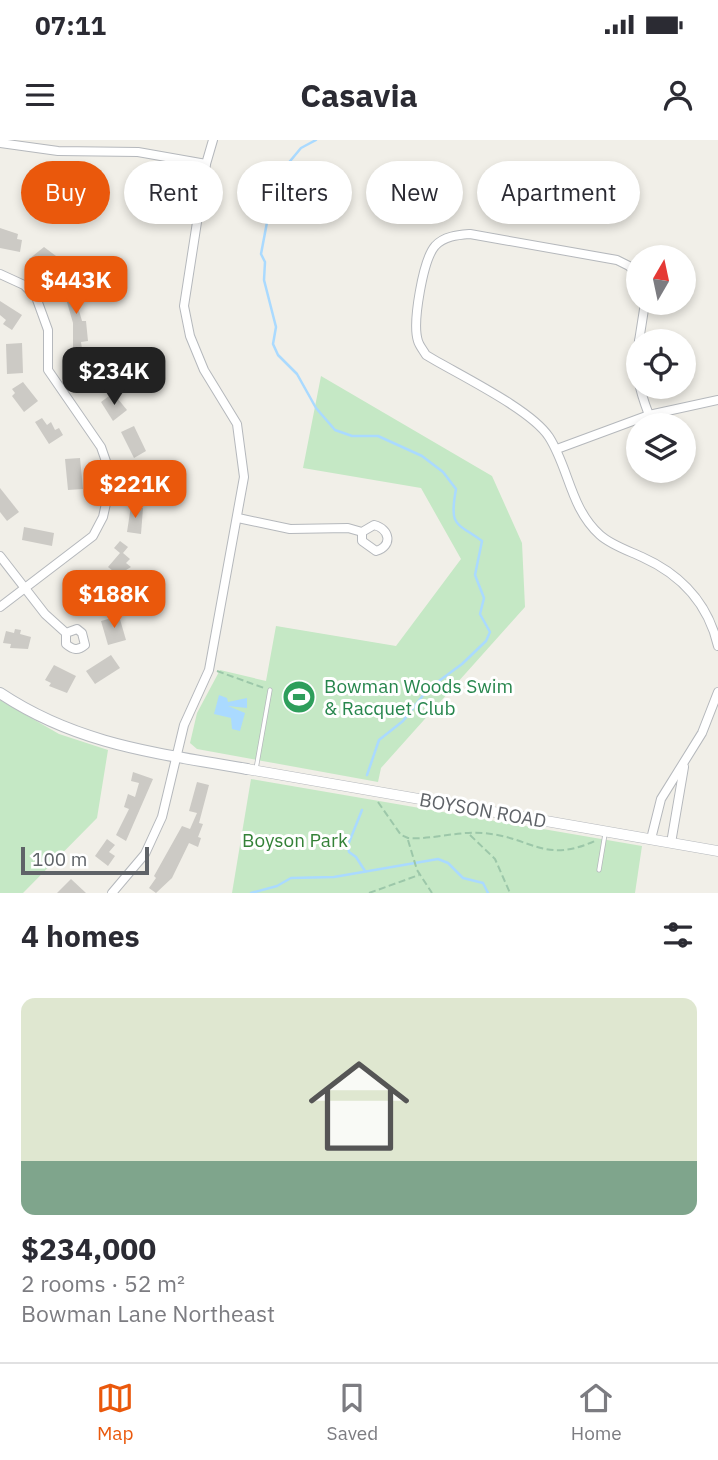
<!DOCTYPE html>
<meta charset="utf-8">
<style>
:root{--surface:#fff;--page:#f2f2f3;--text:#2b2b33;--muted:#7c7c81;--line:#e1e1e2;--accent:#ea580c}
body{margin:0;font-family:"IBM Plex Sans",sans-serif;background:var(--page);color:var(--text);height:100vh;display:flex;flex-direction:column;font-size:26px;white-space:nowrap}
*{box-sizing:border-box;margin:0}
p{font-size:23px;color:var(--muted)}
.icon{flex:none;width:38px;height:38px;fill:none;stroke:currentColor;stroke-width:2;stroke-linecap:round;stroke-linejoin:round}
.map{position:relative;height:753px;overflow:hidden}
.sheet{display:flex;flex-direction:column;background:var(--surface);flex:1}
.sheet>*{flex:none}
.hud{position:absolute;left:21px;top:21px;width:677px;height:63px;display:flex;gap:14px}
.needle{width:46px;rotate:9deg}
.buttons{position:absolute;left:626px;top:105px;display:grid;gap:14px}
.buttons a{display:grid;place-items:center;width:70px;height:70px;border-radius:50%;background:var(--surface);box-shadow:0 4px 10px #0003;font-size:35px}
.scale{position:absolute;left:21px;bottom:18px;width:128px;box-sizing:border-box;padding-left:7px;border:4px solid #5f6368;border-top:0;font-size:19px;line-height:24px;white-space:nowrap;color:#5f6368;-webkit-text-stroke:5px #fff;paint-order:stroke}
.price{position:absolute;translate:-50% -60px;padding:0 16px;border-radius:14px;background:var(--accent);color:#fff;font-size:23px;line-height:46px;filter:drop-shadow(0 2px 4px #0008)}
.price::after{content:'';position:absolute;left:50%;top:42px;width:21px;height:16px;margin-left:-10px;background:inherit;clip-path:polygon(0 0,100% 0,50% 100%)}
.price.current{background:#222;color:#fff}
ul{padding:0;list-style:none}
li{display:grid;align-content:center;gap:14px;height:371px;padding:0 21px}
li+li{border-top:2px solid var(--line)}
li span{display:grid;place-items:center;height:217px;border-radius:14px;color:#555}
li>.icon{margin-inline-start:auto}
span .icon{width:126px;height:126px;fill:#fffc;stroke-width:1}
li b{font-size:30px}
h2{display:flex;justify-content:space-between;align-items:center;height:84px;padding:0 21px;font-size:30px}
.pill{padding:0 24px;border-radius:32px;background:var(--surface);box-shadow:0 4px 10px #0003;font-size:24px;line-height:63px}
.pill.current{background:var(--accent);color:#fff}
.status{display:flex;justify-content:space-between;align-items:center;height:49px;padding:0 35px;background:var(--surface);direction:ltr}
.status svg{height:19px;fill:currentColor}
header{display:flex;justify-content:space-between;align-items:center;height:91px;padding:0 21px;background:var(--surface);font-size:32px;font-weight:700}
.tabs{display:flex;justify-content:space-around;align-items:center;height:98px;border-top:2px solid var(--line);background:var(--surface);font-size:19px;color:var(--muted)}
.tabs a{display:grid;justify-items:center;gap:4px}
.tabs .current{color:var(--accent)}
.map>svg:first-child{display:block}
.green{fill:#c5e8c5}
.water{fill:#aadaff}
.lines{fill:none;stroke-linecap:round;stroke-linejoin:round}
.stream{stroke:#aadaff;stroke-width:2.5}
.building{fill:#cccac5}
.service-casing{stroke:#b5b8bc;stroke-width:5}
.minor-casing{stroke:#b5b8bc;stroke-width:10}
.tertiary-casing{stroke:#b5b8bc;stroke-width:11}
.secondary-casing{stroke:#b6babf;stroke-width:12}
.path{stroke:#9cc7a9;stroke-width:2;stroke-dasharray:7 3.5;stroke-linecap:butt}
.service{stroke:#fff;stroke-width:3.5}
.minor{stroke:#fff;stroke-width:8}
.tertiary{stroke:#fff;stroke-width:10}
.secondary{stroke:#fff;stroke-width:10}
.labels{text-anchor:middle;stroke-width:6;stroke-linejoin:round;paint-order:stroke}
.leisure-label{font-size:19px;fill:#27864d;stroke:#fff;text-anchor:start}
.street-label{font-size:19px;fill:#5f6368;stroke:#fff}
.park-label{font-size:19px;fill:#348238;stroke:#fff}
</style>
<div class="status"><b>07:11</b><svg viewBox="0 0 49 12"><path d="M0 12V9h3v3zM5 12V6h3v6zM10 12V3h3v9zM15 12V0h3v12zM26 1h20v11H26zM47 4h2v5h-2z"/></svg></div>
<header><svg class="icon" aria-label="menu" viewBox="0 0 24 24"><path d="M4 6h16M4 12h16M4 18h16"/></svg>Casavia<svg class="icon" aria-label="person" viewBox="0 0 24 24"><circle cx="12" cy="8" r="4"/><path d="M4 21q1-7 8-7t8 7"/></svg></header>
<div class="map">
<svg width="718" height="753" viewBox="0 0 718 753">
<rect width="100%" height="100%" fill="#f1efe8"/>
<g class="green">
<polygon points="321,236 492,336 522,403 525,467 381,628 378,642 197,609 190,603 197,573 220,530 266,541 276,486 396,506 461,419 421,348 303,328"/>
<polygon points="0,560 59,594 108,610 97,678 23,753 0,753"/>
<polygon points="251,639 642,706 635,753 232,753"/>
</g>
<polygon class="water" points="219,555 227,558 228,562 247,558 247,568 228,566 245,573 240,591 232,589 231,578 214,574"/>
<g class="lines">
<g class="stream">
<path d="M316 0 301 8 281 32 268 77 261 114 265 122 264 140 276 187 273 204 278 215 297 234 316 268 335 290 352 296H378L422 316 443 332 456 349C449 387 456 382 482 401L475 435 484 458 480 474 490 492 486 501 462 524 428 549 403 581 379 600 367 635"/>
<polyline points="362,670 348,705 349,712 356,717 365,731"/>
<polyline points="251,753 277,746 291,738 334,737 438,719 448,723 463,738 483,743 488,753"/>
</g>
</g>
<g class="building">
<polygon points="0,88 18,94 17,99 22,100 20,112 0,108"/>
<polygon points="44,107 60,119 51,135 29,119"/>
<polygon points="75,142 81,166 78,167 82,181 86,181 88,201 81,202 82,209 73,210 73,183 62,145"/>
<polygon points="0,161 22,175 12,190 3,184 6,180 0,175"/>
<polygon points="22,203 23,233 7,234 6,204"/>
<polygon points="23,242 38,261 24,272 12,256 15,253 12,249"/>
<polygon points="113,253 127,270 113,281 101,262"/>
<polygon points="42,278 47,285 51,282 55,290 59,288 63,295 49,304 35,282"/>
<polygon points="134,286 146,311 134,318 121,292"/>
<polygon points="80,318 83,349 68,350 65,319"/>
<polygon points="141,323 154,324 151,346 144,346 143,352 133,351"/>
<polygon points="0,348 19,372 7,381 0,372"/>
<polygon points="131,366 143,368 141,394 127,392"/>
<polygon points="24,387 54,393 52,406 22,400"/>
<polygon points="120,401 128,407 123,413 130,419 126,423 131,427 118,435 108,427 120,413 114,408"/>
<polygon points="79,436 90,463 78,468 67,441"/>
<polygon points="119,476 126,500 108,505 101,481"/>
<polygon points="15,489 21,490 20,494 31,497 28,509 10,508 11,504 3,503 6,491 14,493"/>
<polygon points="111,515 120,528 95,544 86,531"/>
<polygon points="54,525 76,536 67,553 49,546 51,543 45,540"/>
<polygon points="133,632 153,639 126,701 116,695 129,669 124,667 128,654 135,657 139,643 131,641"/>
<polygon points="197,642 209,645 199,683 203,684 198,697 201,698 198,707 189,703 172,738 156,753 149,748 156,738 154,736 182,686 190,689 197,673 189,671"/>
<polygon points="107,699 115,705 109,712 115,716 108,726 95,716"/>
<polygon points="71,739 86,753 57,753"/>
</g>
<g class="lines">
<defs>
<g id="service">
<polyline points="256,629 270,550"/>
<polyline points="599,730 605,694"/>
</g>
<g id="minor">
<polyline points="0,3 58,11 138,12 206,24"/>
<polyline points="0,134 24,145 36,157 48,190 48,230 101,307 109,330 109,350 103,377 93,396 0,467"/>
<path d="M639 137 629 126 617 120 470 94C458 95 444 96 435 106 423 120 412 183 418 201 419 205 423 210 426 215 457 234 531 269 549 297 569 328 570 368 600 395 611 405 629 411 642 417 682 435 708 463 718 506"/>
<path d="M639 201C634 230 639 249 649 275"/>
<polyline points="639,201 645,163"/>
<polyline points="557,309 649,275 718,260"/>
<path d="M238 378 290 389 348 388 362 392V401L376 411C393 406 390 389 374 385L362 392"/>
<path d="M0 416 45 474 66 493 77 489 82 493 85 505C78 511 73 510 66 504V493"/>
<polyline points="651,699 661,659 702,593 718,552"/>
<polyline points="671,703 684,627"/>
<polyline points="112,753 145,714 162,677 184,585 209,530 244,337 237,284 204,230 190,196 184,166 206,24 213,0"/>
</g>
<polyline id="tertiary" points="247,629 718,711"/>
<path id="secondary" d="M0 553C78 605 157 613 247 629"/>
</defs>
<use href="#service" class="service-casing"/>
<use href="#minor" class="minor-casing"/>
<use href="#tertiary" class="tertiary-casing"/>
<use href="#secondary" class="secondary-casing"/>
<g class="path">
<polyline points="217,531 264,548"/>
<path d="M378 662 401 695 408 698C431 700 457 691 483 693 533 697 543 725 597 700"/>
<polyline points="470,695 495,719 510,753"/>
<polyline points="408,700 417,730 432,753"/>
<polyline points="369,753 419,735"/>
</g>
<use href="#service" class="service"/>
<use href="#minor" class="minor"/>
<use href="#tertiary" class="tertiary"/>
<use href="#secondary" class="secondary"/>
</g>
<defs>
<symbol id="stadium-disc" viewBox="-11 -11 22 22"><circle r="9.5" fill="#2e9e5b" stroke="#fff"/><path d="M0-5a6.5 5 0 1 0 0 10a6.5 5 0 1 0 0-10ZM-3.5-1.8h7v3.6h-7Z" fill="#fff"/></symbol>
</defs>
<g fill-rule="evenodd">
<use href="#stadium-disc" x="280" y="538" width="38" height="38"/>
</g>
<g class="labels">
<g class="leisure-label">
<text x="324" y="553">Bowman Woods Swim<tspan x="324" dy="22">&amp; Racquet Club</tspan></text>
</g>
<g class="street-label">
<text transform="translate(483 670) rotate(10)" y="7">BOYSON ROAD</text>
</g>
<g class="park-label">
<text x="295" y="707">Boyson Park</text>
</g>
</g>
</svg>
<div class="buttons">
<a><svg class="needle" viewBox="-14 -14 28 28"><path d="M0-13l5 13h-10z" fill="#e53935"/><path d="M0 13l5-13h-10z" fill="#7c7c81"/></svg></a>
<a><svg class="icon" aria-label="locate" viewBox="0 0 24 24"><circle cx="12" cy="12" r="6"/><path d="M12 2v4M12 18v4M2 12h4M18 12h4"/></svg></a>
<a><svg class="icon" aria-label="layers" viewBox="0 0 24 24"><path d="M12 4l9 5-9 5-9-5zM3 14l9 5 9-5"/></svg></a>
</div>
<div class="scale">100 m</div>
<b class="price" style="left:76px;top:176px">$443K</b>
<b class="price current" style="left:114px;top:267px">$234K</b>
<b class="price" style="left:135px;top:380px">$221K</b>
<b class="price" style="left:114px;top:490px">$188K</b>
<div class="hud">
<a class="pill current">Buy</a>
<a class="pill">Rent</a>
<a class="pill">Filters</a>
<a class="pill">New</a>
<a class="pill">Apartment</a>
</div>
</div>
<section class="sheet">
<h2>4 homes<svg class="icon" aria-label="filters" viewBox="0 0 24 24"><path d="M4 7h16M4 17h16"/><circle cx="9" cy="7" r="2"/><circle cx="15" cy="17" r="2"/></svg></h2>
<ul>
<li><span style="background:linear-gradient(#dfe7d0 75%,#7fa58c 0)"><svg class="icon" aria-label="home" viewBox="0 0 24 24"><path d="M3 11l9-7 9 7M6 9v11h12V9"/></svg></span><div><b>$234,000</b><p>2 rooms · 52 m²</p><p>Bowman Lane Northeast</p></div></li>
</ul>
</section>
<nav class="tabs">
<a class="current"><svg class="icon" aria-label="map" viewBox="0 0 24 24"><path d="M3 6l6-2 6 2 6-2v14l-6 2-6-2-6 2zM9 4v14M15 6v14"/></svg>Map</a>
<a><svg class="icon" aria-label="saved" viewBox="0 0 24 24"><path d="M7 4h10v16l-5-4-5 4z"/></svg>Saved</a>
<a><svg class="icon" aria-label="home" viewBox="0 0 24 24"><path d="M3 11l9-7 9 7M6 9v11h12V9"/></svg>Home</a>
</nav>
